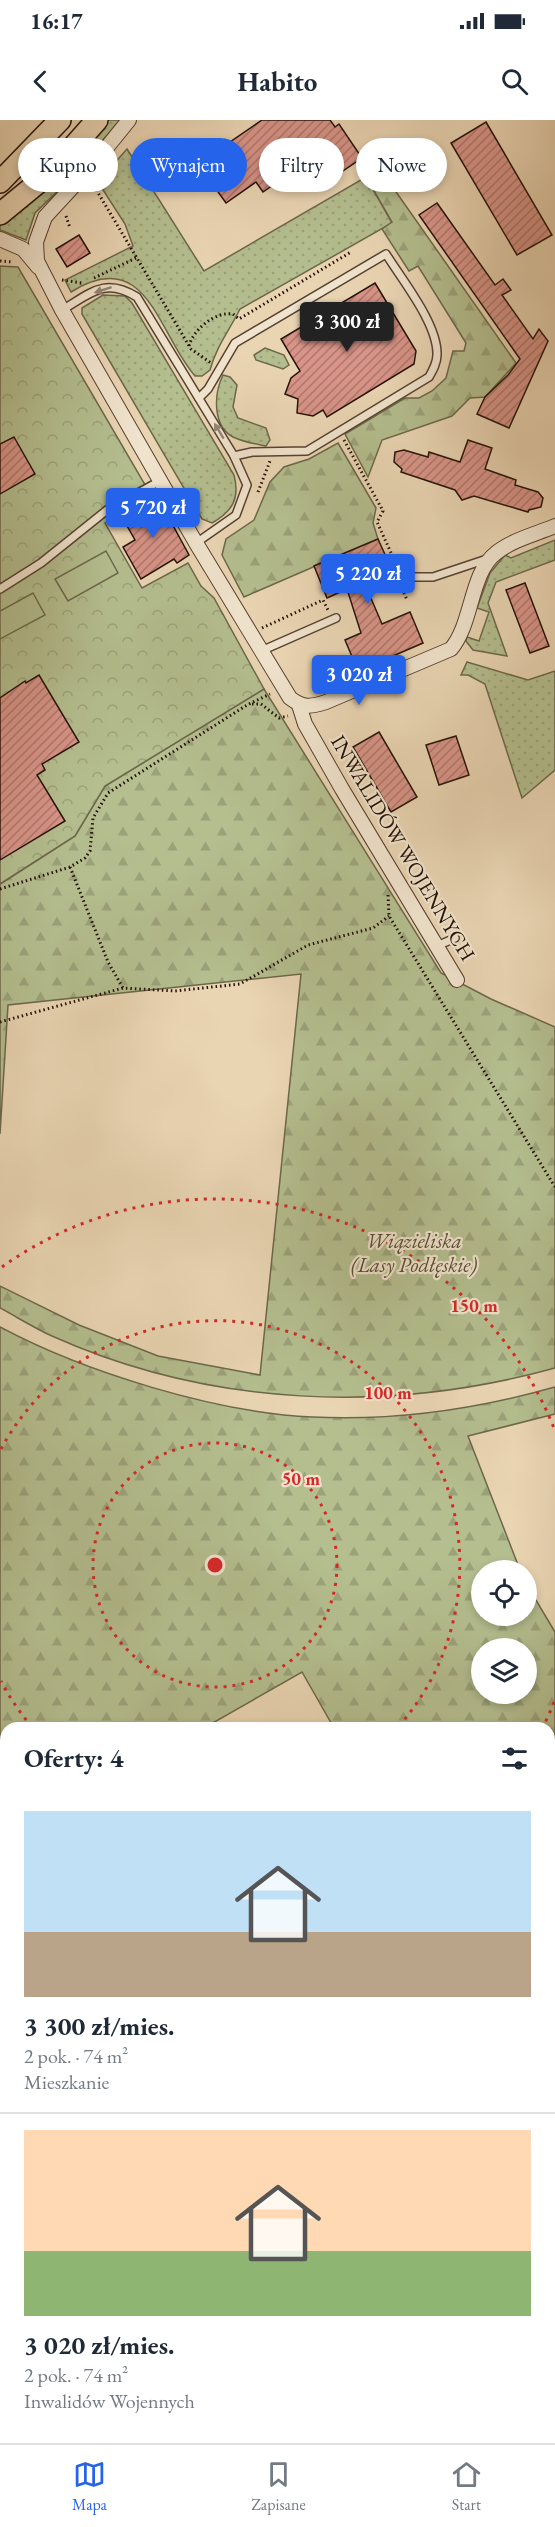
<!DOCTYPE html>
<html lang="pl">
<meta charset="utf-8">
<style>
:root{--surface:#fff;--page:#f6f6f7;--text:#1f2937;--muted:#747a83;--line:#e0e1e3;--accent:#2563eb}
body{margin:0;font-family:"EB Garamond",serif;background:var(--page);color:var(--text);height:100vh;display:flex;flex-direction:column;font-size:22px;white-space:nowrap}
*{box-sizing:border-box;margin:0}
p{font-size:20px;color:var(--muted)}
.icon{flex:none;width:33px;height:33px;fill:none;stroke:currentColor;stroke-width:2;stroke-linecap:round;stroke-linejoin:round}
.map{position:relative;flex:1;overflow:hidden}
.sheet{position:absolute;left:0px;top:1602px;width:555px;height:722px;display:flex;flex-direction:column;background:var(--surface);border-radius:18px 18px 0 0;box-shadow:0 3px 9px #0003}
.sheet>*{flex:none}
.top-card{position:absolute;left:18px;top:18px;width:519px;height:54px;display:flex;gap:12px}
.buttons{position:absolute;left:471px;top:1440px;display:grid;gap:12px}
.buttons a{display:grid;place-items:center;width:66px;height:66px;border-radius:50%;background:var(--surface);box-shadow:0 3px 9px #0003;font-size:30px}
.price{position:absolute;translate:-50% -51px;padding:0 14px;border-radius:6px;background:var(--accent);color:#fff;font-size:20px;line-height:39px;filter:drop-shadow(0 2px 3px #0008)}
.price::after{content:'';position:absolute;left:50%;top:36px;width:18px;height:14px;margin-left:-9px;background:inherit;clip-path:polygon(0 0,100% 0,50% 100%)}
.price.on{background:#222;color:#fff}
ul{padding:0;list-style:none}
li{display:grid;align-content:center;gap:12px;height:318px;padding:0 24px}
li+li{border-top:2px solid var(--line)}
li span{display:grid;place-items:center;height:186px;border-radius:0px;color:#555}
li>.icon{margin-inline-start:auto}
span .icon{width:108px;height:108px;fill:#fffc;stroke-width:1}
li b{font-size:26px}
h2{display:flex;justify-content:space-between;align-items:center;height:72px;padding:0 24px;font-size:26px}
.tag{padding:0 21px;border-radius:27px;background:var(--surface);box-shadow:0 3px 9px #0003;font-size:21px;line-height:54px}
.tag.on{background:var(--accent);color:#fff}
.status{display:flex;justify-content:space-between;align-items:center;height:42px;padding:0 30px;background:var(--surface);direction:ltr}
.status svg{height:16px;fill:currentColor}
header{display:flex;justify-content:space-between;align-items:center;height:78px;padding:0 24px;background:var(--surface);font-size:27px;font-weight:700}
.dock{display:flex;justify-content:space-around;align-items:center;height:84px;border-top:2px solid var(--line);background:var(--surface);font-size:16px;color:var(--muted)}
.dock a{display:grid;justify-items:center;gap:3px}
.dock .on{color:var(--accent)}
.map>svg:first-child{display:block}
.grass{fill:url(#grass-dots);stroke:#6c684a;stroke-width:1.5}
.forest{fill:url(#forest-firs);stroke:#6c684a;stroke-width:1.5;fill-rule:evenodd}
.park{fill:url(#park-crowns);stroke:#6c684a;stroke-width:1.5}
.pitch{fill:#b4be8f;stroke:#6c684a;stroke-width:1.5}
.building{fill:url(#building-hatch);stroke:#241106;stroke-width:1.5}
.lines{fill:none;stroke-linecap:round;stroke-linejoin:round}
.service-casing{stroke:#564231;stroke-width:10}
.minor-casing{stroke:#564231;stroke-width:16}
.primary-casing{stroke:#241106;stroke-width:24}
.path{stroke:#241106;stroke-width:3;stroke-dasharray:1.5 3;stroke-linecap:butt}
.service{stroke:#f1e4ce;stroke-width:7}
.minor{stroke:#f1e4ce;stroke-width:14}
.primary{stroke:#ead5b3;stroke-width:21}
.oneway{fill:#958574}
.ring{fill:none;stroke:#d62828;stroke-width:3;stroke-dasharray:3 6}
.labels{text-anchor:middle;stroke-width:4.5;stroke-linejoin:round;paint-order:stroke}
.street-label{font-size:21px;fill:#241106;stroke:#f1e4ce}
.park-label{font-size:21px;font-style:italic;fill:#564e36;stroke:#f1e4ce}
.centre{fill:#d62828;stroke:#f1e4ce;stroke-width:3}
.ring-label{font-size:18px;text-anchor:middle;font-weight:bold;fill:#d62828;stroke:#f1e4ce;stroke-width:4.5;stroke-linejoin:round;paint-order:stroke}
</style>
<div class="status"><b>16:17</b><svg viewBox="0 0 49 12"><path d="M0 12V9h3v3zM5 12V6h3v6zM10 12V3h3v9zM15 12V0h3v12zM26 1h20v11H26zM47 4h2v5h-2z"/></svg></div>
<header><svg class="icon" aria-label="back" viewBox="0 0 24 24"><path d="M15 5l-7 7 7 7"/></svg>Habito<svg class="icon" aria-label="search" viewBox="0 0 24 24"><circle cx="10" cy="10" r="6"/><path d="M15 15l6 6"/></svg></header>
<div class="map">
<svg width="555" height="2323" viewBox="0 0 555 2323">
<defs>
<pattern id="grass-dots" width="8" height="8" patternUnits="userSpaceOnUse" patternTransform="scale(1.5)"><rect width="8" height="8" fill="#b4be8f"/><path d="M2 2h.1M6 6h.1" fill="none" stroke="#9ba27a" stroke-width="1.8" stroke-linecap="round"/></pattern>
<pattern id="forest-firs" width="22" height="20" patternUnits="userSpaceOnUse" patternTransform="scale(1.5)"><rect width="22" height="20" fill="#b4be8f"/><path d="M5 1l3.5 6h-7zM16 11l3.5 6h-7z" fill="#9ba27a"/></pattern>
<pattern id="park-crowns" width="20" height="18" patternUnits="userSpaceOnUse" patternTransform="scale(1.5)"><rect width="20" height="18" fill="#b4be8f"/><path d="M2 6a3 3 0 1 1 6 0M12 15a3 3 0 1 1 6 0" fill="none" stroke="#9ba27a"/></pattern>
<pattern id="building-hatch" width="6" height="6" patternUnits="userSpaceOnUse" patternTransform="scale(1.5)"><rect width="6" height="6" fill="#d89488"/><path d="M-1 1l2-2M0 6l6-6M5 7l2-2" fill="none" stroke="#af776d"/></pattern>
</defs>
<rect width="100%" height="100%" fill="#ead5b3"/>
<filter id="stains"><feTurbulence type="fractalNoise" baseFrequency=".00333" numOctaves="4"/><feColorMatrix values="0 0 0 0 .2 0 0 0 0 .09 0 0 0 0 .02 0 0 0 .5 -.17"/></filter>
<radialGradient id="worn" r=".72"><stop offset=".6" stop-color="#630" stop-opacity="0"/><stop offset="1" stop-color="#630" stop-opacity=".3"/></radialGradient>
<g class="grass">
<polygon points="109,0 120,0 68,61 35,93 26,120 0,110 0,104 64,51"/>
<path d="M127 29 204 151 366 57 392 103 240 189C229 211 216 227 210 250L202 256H195C158 214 147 124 71 172L65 160 133 126 125 104 98 62Z"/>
<path d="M103 175 125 176 132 183 234 355C240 378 233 391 212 403L202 399 82 194V188Z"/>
<polygon points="265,228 284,235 289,245 283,249 256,240 254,235"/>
<path d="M223 255 230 257 237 265 233 287 238 298 266 308 270 320 266 326C256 324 243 322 233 317 212 306 214 273 223 255Z"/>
<polygon points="555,420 555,440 496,462 488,483 507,536 473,530 466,521 467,517 479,521 489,492 477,488 490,453 505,435 511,438"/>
<polygon points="467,542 528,560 555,551 555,650 522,678 485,564 468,555 461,555"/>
</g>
<g class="forest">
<polygon points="380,49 516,243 485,277 470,278 452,296 382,320 368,357 345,314 405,278 419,278 432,271 446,258 453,231 464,231 466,223 418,146 409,151 382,109 392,102 366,57"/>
<polygon points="338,323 376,388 373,403 378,419 244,477 222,435 226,419 254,400 270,362 284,347 309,339"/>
<path d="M264 569 441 853 491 879 555 907V1248C389 1294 210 1287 52 1216 34 1208 17 1197 0 1188V1166L79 1205 158 1236 260 1255 301 854 8 885 0 1014V764L75 716 105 666Z"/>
<path d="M0 1207C84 1252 217 1293 312 1297 393 1301 477 1289 555 1267V1294L468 1316 520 1450H482V1496H526L527 1465 555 1512V2083L549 2086V1608H334L302 1552 204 1608H6V1723L0 1726ZM482 1528H526V1574H482Z"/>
<polygon points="549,2100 555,2110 555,2323 309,2323 306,2318 549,2318"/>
</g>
<polygon class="park" points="0,146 18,147 151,375 105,403 142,468 188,443 201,466 214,478 264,569 105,666 75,716 0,764"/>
<g class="pitch">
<polygon points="106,431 118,453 68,481 55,459"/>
<polygon points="33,473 45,495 0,519 0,491"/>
</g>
<g class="building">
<polygon points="262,0 330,0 335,7 339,4 362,38 319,67 303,44 263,72 256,62 226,83 198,44"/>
<polygon points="486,2 552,115 517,135 451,23"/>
<polygon points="437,83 495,165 503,159 511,170 502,175 533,219 539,209 548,221 509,308 477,294 485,277 508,255 520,239 419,95"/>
<polygon points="79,115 90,133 67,147 56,129"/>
<polygon points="375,163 416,231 414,244 327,297 323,290 313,296 297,293 298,279 285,274 291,258 300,251 281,219"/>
<polygon points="14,317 35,354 0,374 0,324"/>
<polygon points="468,320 492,328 485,349 516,360 515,365 538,372 543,378 541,387 529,390 528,392 474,376 462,380 455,370 401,352 402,349 394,342 395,332 404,330 428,337 429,332 460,342"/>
<polygon points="157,376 189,435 177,443 174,439 141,459 123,427 135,420 122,397"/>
<polygon points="378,419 392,450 364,462 382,504 410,492 423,523 358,551 345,520 361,513 347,469 327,478 314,446"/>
<polygon points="525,463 549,526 530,533 506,470"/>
<polygon points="39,555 79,622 42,644 45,650 37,655 65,701 0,740 0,578 25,561 26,563"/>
<polygon points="379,612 417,677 391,692 353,627"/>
<polygon points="456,616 469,655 439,665 426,625"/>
</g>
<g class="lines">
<defs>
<g id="service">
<path d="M62 190C91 173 105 157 137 177L234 336 247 365 236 395 196 423"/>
<path d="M199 278 208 269 235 223 386 134C402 160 438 204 437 235 437 243 433 250 429 257L307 331 252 332 234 336"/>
<polyline points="414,457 433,457 487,439"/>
<polyline points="0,469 41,443 107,390 160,361"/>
<polyline points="261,531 336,498"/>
<polyline points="437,826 455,818"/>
</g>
<g id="minor">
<path d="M129 0 91 47 45 97 36 122 37 141 62 190 196 423 290 578C303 588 311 587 326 582L451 529C473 503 470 453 496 433 512 420 536 414 555 406"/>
<polyline points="0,119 23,129 38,147"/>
<polyline points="299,585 305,604 342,669 457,860"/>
</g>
<g id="primary">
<polyline points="0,62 60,0"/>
<polyline points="0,94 51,52 97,0"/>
</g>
</defs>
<use href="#service" class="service-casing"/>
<use href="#minor" class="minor-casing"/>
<use href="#primary" class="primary-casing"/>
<g class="path">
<polyline points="94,66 191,229 211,243"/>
<polyline points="66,96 70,108"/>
<polyline points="0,141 13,142"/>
<polyline points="94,158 136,138"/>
<polyline points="62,160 82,163"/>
<path d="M189 226C193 210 215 191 233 194L239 199 351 132"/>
<polyline points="344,320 383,391 377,402 397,446 405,453"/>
<polyline points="258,372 270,341"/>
<polyline points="397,446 393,448 407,480"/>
<polyline points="262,508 323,480 328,490"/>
<polyline points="252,584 261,584 279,598 288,596"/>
<polyline points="70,747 108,842 123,868"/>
<polyline points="0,769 70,747 85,738 90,731 93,698 108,673 247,585 270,574"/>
<polyline points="388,775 389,796 555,1067"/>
<polyline points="0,902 123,868 175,871 240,864 308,825 373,808 389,796"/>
<polyline points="549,1998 555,1994"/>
</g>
<use href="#service" class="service"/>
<use href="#minor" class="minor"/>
<use href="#primary" class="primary"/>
</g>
<defs><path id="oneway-solid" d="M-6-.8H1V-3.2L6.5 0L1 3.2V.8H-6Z" transform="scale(1.5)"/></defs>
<g class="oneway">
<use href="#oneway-solid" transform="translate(103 170) rotate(162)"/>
<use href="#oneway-solid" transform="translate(219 311) rotate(-121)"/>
</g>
<g class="ring">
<circle cx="215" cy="1445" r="122"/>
<path d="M32 1607A244 244 0 0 1 1 1561M1 1329A244 244 0 1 1 398 1607"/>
<path d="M554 1582A366 366 0 0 1 544 1605M2 1147A366 366 0 0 1 554 1308"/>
</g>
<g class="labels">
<g class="street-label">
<text transform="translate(403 728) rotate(59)" y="7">INWALIDÓW WOJENNYCH</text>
</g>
<g class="park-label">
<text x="414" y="1128">Wiązieliska<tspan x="414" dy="24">(Lasy Podłęskie)</tspan></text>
</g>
</g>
<circle cx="215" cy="1445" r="9" class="centre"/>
<g class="ring-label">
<text x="474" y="1192">150 m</text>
<text x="388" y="1279">100 m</text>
<text x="301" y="1365">50 m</text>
</g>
<rect width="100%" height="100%" filter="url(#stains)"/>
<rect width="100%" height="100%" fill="url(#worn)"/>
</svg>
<div class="buttons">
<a><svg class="icon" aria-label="locate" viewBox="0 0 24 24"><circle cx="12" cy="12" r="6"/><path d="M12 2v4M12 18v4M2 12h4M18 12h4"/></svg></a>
<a><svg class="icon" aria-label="layers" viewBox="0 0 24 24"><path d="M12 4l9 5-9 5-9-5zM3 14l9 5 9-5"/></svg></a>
</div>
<b class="price on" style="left:347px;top:233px">3 300 zł</b>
<b class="price" style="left:153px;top:419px">5 720 zł</b>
<b class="price" style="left:368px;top:485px">5 220 zł</b>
<b class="price" style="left:359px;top:586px">3 020 zł</b>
<div class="top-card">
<a class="tag">Kupno</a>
<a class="tag on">Wynajem</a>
<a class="tag">Filtry</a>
<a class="tag">Nowe</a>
</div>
<section class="sheet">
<h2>Oferty: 4<svg class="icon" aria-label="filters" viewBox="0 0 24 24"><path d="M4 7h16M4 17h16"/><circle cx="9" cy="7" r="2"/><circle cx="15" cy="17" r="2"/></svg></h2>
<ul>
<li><span style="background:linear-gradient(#bfe0f5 65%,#b9a48a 0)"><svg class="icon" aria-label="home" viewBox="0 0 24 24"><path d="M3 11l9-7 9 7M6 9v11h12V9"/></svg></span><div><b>3 300 zł/mies.</b><p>2 pok. · 74 m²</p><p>Mieszkanie</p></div></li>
<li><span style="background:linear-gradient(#ffd9b3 65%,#8fb573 0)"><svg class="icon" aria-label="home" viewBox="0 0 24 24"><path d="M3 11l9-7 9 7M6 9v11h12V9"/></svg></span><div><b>3 020 zł/mies.</b><p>2 pok. · 74 m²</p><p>Inwalidów Wojennych</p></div></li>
</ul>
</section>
</div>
<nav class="dock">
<a class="on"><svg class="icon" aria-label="map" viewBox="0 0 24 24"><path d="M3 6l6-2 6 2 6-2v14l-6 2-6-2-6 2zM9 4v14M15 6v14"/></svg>Mapa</a>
<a><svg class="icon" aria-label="saved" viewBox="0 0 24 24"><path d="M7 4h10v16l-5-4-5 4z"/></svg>Zapisane</a>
<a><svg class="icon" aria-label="home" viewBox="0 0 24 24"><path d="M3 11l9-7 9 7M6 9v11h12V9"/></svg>Start</a>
</nav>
